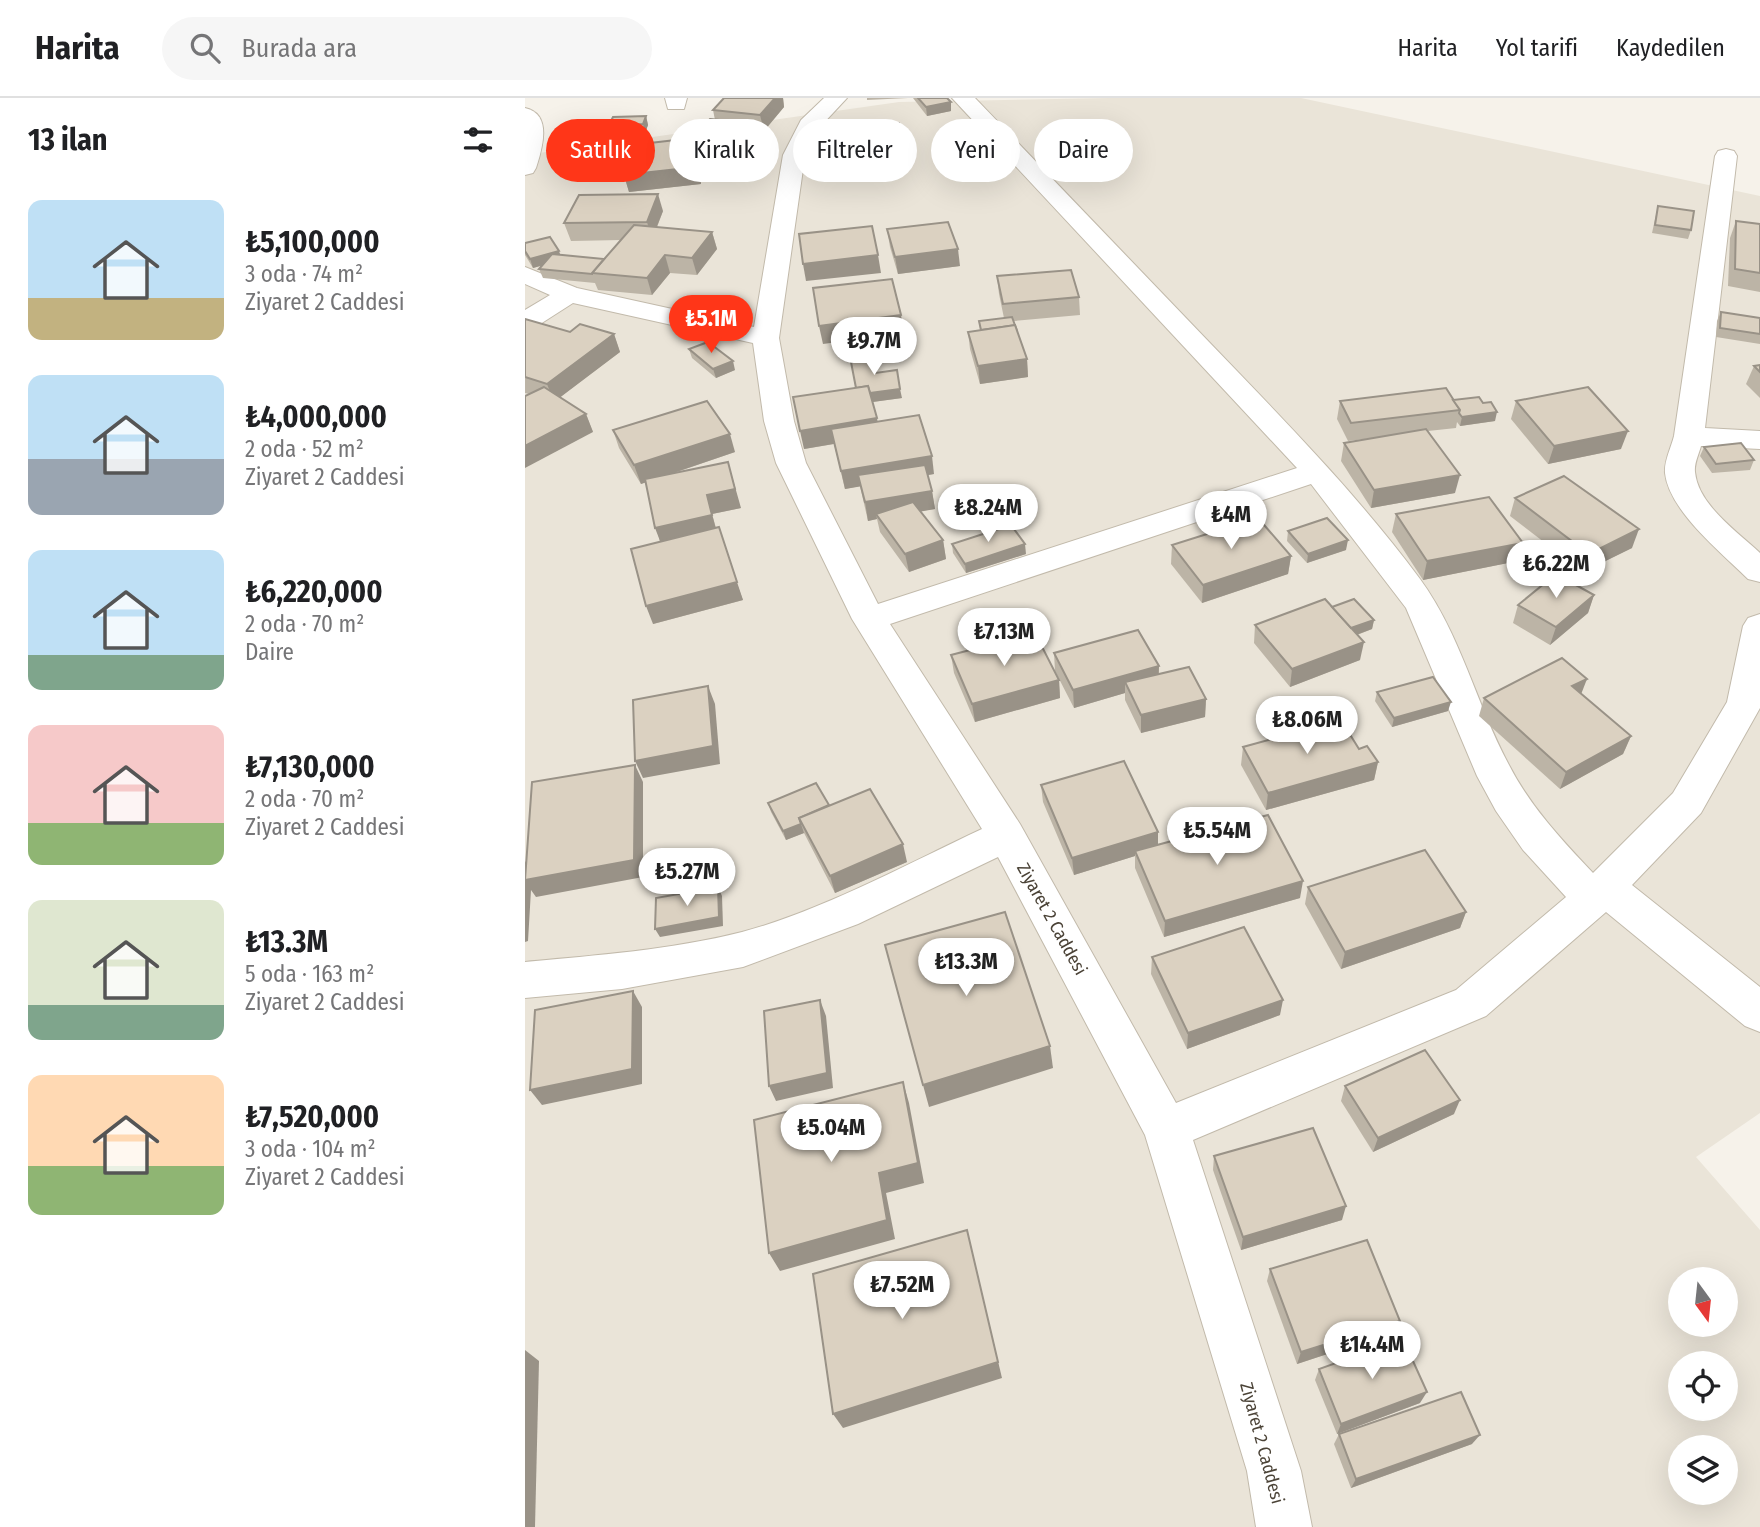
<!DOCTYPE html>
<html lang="tr">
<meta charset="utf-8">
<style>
:root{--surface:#fff;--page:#f6f6f6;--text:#202124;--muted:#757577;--line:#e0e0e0;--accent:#ff3618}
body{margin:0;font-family:"Fira Sans Condensed",sans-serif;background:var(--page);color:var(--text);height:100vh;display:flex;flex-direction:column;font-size:26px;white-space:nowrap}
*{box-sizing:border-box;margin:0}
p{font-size:23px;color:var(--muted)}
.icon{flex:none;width:38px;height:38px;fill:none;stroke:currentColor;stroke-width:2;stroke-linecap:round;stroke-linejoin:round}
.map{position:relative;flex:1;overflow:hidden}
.side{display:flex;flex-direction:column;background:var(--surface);width:525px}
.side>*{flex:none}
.hud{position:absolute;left:21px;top:21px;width:665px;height:63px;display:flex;gap:14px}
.needle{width:46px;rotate:165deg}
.buttons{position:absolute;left:1143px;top:1169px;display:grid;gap:14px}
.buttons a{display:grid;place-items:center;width:70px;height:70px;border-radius:50%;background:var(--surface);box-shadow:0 7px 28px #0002;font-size:35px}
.price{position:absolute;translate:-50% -60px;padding:0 16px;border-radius:24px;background:#fff;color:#222;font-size:23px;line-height:46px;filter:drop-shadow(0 2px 4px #0008)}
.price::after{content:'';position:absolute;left:50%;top:42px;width:21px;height:16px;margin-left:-10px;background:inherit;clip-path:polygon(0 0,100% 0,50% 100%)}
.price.current{background:var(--accent);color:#fff}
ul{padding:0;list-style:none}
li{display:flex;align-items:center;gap:21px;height:175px;padding:0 28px}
li span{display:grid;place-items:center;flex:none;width:196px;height:140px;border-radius:14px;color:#555}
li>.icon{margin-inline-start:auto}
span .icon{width:84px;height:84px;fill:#fffc;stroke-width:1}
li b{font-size:30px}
h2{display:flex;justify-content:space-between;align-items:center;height:84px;padding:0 28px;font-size:30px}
.tag{padding:0 24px;border-radius:32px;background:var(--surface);box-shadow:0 7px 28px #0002;font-size:24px;line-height:63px}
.tag.current{background:var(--accent);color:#fff}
header{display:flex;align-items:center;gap:42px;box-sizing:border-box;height:98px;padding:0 35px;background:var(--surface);border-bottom:2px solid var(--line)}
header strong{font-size:33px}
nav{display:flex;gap:38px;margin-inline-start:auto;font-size:24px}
.search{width:490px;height:63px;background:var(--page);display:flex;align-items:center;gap:18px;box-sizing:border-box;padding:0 24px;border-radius:38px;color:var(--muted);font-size:26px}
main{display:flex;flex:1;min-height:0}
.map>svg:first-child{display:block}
.residential{fill:#eae4d8;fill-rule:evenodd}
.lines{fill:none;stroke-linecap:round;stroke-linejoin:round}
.minor-casing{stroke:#c2baab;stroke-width:2}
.minor{fill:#fff;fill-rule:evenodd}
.wall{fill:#bcb4a6}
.shaded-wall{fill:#999287}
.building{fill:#dbd1c1;stroke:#999287;stroke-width:2}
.labels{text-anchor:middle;stroke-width:6;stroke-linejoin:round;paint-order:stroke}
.street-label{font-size:18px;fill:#4b4337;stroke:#fff}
</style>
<header>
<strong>Harita</strong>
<div class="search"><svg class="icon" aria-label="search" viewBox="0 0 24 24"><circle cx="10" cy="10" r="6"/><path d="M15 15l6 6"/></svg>Burada ara</div>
<nav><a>Harita</a><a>Yol tarifi</a><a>Kaydedilen</a></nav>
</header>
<main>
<section class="side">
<h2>13 ilan<svg class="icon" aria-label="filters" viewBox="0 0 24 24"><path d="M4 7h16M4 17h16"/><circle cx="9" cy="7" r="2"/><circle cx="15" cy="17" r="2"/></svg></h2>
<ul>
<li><span style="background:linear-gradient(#bfe0f5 70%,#c2b280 0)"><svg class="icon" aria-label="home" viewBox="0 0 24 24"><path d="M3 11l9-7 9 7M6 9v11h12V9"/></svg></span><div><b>₺5,100,000</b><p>3 oda · 74 m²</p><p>Ziyaret 2 Caddesi</p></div></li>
<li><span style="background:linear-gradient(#bfe0f5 60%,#9aa5b1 0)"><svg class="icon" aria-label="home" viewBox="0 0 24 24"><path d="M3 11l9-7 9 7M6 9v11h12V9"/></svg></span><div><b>₺4,000,000</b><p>2 oda · 52 m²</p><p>Ziyaret 2 Caddesi</p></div></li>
<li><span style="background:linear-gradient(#bfe0f5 75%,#7fa58c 0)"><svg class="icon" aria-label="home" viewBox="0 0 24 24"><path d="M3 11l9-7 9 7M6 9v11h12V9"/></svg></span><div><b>₺6,220,000</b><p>2 oda · 70 m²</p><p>Daire</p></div></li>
<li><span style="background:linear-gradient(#f6c9c9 70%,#8fb573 0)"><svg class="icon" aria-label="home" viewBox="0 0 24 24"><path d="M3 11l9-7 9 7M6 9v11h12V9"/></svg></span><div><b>₺7,130,000</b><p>2 oda · 70 m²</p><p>Ziyaret 2 Caddesi</p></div></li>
<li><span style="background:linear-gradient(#dfe7d0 75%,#7fa58c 0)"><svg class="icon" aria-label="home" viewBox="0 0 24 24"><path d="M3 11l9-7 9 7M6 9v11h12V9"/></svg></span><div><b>₺13.3M</b><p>5 oda · 163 m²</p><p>Ziyaret 2 Caddesi</p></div></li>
<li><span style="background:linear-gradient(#ffd9b3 65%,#8fb573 0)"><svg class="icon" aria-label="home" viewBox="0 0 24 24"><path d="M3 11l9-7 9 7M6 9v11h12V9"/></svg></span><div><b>₺7,520,000</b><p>3 oda · 104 m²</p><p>Ziyaret 2 Caddesi</p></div></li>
</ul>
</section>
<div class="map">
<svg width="1235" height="1429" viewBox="0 0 1235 1429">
<rect width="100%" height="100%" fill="#f6f2ea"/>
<path class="residential" d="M584 0H776L1235 98V1015L1171 1059 1235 1132V1429H0V57L374 4ZM1155 1181H1200V1227H1155ZM1155 1265H1200V1311H1155ZM1155 1349H1200V1395H1155Z"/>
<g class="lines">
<defs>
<g id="minor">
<polygon points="140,0 162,0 159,11 143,11"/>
<path d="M299 0H322L294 30 280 57 254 240 269 323 281 365 353 506 772 370 427 0H450C528 81 606 163 684 244 758 321 832 396 895 481 936 537 951 606 984 667 1005 708 1036 741 1068 775L1148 695 1202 604 1218 528 1223 520 1235 516V610L1176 715 1107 787 1235 889V934L1220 928 1081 814 961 918 668 1042 776 1373 787 1429H731L722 1373 620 1037 473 759 333 826 218 869 97 891 0 900V864C72 857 146 852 217 834 296 813 382 766 457 731L327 521 251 365 239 323 228 245 48 205 9 230 0 232V212L25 197 0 186V169L52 190 229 229 258 57 276 22ZM786 386 881 510 952 678 971 713 998 752 1041 799 931 892 651 1005 495 726 365 526Z"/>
<path d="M0 10C28 16 17 51 11 70L8 75 0 77Z"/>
<path d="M1201 51 1209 53 1212 58 1180 330 1235 333V351L1176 348C1174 356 1169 365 1170 374 1173 407 1213 434 1235 455V484L1223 481C1197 455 1144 413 1140 375 1139 363 1146 350 1149 338L1190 58 1193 53Z"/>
</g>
</defs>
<use href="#minor" class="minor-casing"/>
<use href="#minor" class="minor"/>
</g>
<g class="wall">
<polygon points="199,0 258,0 259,9 239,33 206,30 207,32 195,44 186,44 190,65 174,67 176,86 104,94 99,77 175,39 173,34 190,22 188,12"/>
<polygon points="342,0 383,0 342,2"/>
<polygon points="388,0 422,0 426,13 402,18"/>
<polygon points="121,18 123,27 120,35 87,35 84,27"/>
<polygon points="1133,108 1166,132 1163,141 1127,135"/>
<polygon points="138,113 132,129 187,134 192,151 172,177 145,175 127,197 73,192 70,185 18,180 14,171 18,167 8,170 0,157 0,145 35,157 79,161 96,142 46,143 39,125"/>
<polygon points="1211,123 1235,126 1235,194 1203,188 1205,140"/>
<polygon points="362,131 435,168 373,176 365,149"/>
<polygon points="472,178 554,199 555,217 489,223 502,261 503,279 455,286 445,251 443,234 455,232 454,223 479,220 474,196"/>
<polygon points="1196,214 1235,220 1235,246 1191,239 1192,223"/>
<polygon points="0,221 45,234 89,236 95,254 35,299 61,316 68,334 4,296 0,295"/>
<polygon points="164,251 210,272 191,280 167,260"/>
<polygon points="1235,267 1235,300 1221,286 1229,268"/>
<polygon points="351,275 377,300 347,304 352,324 409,376 403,377 407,393 410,411 395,413 418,442 421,461 384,474 355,434 352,421 343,423 335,388 320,391 309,346 279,351 331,290"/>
<polygon points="928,302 970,323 935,328 932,324 931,330 903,333 930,395 846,410 816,363 819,345 848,340 823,343 812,321 815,303"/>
<polygon points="991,303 1096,351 1023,366 986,321"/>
<polygon points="88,332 210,354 143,377 216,410 187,416 191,430 218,502 128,526 135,444 121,384 116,386 94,350"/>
<polygon points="1179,349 1229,362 1225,372 1187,375 1175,358"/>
<polygon points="990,400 1107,450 1058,474 985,418"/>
<polygon points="871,416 998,445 993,463 898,482 867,434"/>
<polygon points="763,433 821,452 782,465 762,443"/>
<polygon points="427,446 501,456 441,475 428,455"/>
<polygon points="647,447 766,458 763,476 677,505 646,466"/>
<polygon points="1069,497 1063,515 1025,547 988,525 993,507"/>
<polygon points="807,509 849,522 847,531 832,537 835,562 765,589 729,545 730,527"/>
<polygon points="529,555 634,568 634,576 681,601 680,619 616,635 600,602 600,595 549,610 530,573"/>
<polygon points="426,557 534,582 535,600 450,624 429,575"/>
<polygon points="852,594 923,613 867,629 850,603"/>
<polygon points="1056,596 1106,638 1098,656 1035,691 954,618 959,600"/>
<polygon points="718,649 834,651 853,664 849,682 741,712 716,667"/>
<polygon points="516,687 633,746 775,800 639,839 610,770 610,758 549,777 518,704"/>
<polygon points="243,705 304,707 382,764 310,795 279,735 261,742 246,714"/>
<polygon points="783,789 941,814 935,830 816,871 780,806"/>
<polygon points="627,859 755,917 662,951 626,876"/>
<polygon points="820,988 929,1016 848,1054 816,1003"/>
<polygon points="689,1058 817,1122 716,1152 688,1072"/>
<polygon points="745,1171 875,1223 869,1234 772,1266 742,1183"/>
<polygon points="794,1271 895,1305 812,1336 790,1282"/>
<polygon points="814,1336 947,1346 826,1390 809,1346"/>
</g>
<g class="shaded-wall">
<polygon points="250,0 258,0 259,9 239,33 235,17"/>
<polygon points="426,4 426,13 402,18 401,9"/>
<polygon points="121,18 123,27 120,35 118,26"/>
<polygon points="205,23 207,32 195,44 193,36"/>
<polygon points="185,38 190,65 174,67 176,86 104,94 99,77 170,50"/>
<polygon points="381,53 383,69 319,76 317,59"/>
<polygon points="133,96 138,113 127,141 122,124"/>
<polygon points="187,134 192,151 172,177 167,160"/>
<polygon points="433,151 435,168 373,176 370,159"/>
<polygon points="34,153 37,162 8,170 5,161"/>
<polygon points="140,157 145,175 127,197 122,180"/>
<polygon points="353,157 356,175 281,183 278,166"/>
<polygon points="376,217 379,235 298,246 294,228"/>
<polygon points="89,236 95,254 29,304 22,286"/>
<polygon points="502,261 503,279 455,286 453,268"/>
<polygon points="208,263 210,272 191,280 188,271"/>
<polygon points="375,291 377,300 333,306 332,296"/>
<polygon points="972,314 970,323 935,328 937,319"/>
<polygon points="61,316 68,334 0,370 0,348"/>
<polygon points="352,320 355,338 279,351 275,333"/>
<polygon points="1103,333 1096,351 1023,366 1029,348"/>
<polygon points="205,336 210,354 116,386 109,367"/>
<polygon points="407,358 409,376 320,391 316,373"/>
<polygon points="203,364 216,410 187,416 192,435 137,448 130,430 182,397"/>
<polygon points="935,377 930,395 846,410 849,392"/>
<polygon points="407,393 410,411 354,421 351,416 352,421 343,423 340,404"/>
<polygon points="1114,431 1107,450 1058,474 1064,456"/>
<polygon points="418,442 421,461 384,474 380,456"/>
<polygon points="823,442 821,452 782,465 783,456"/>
<polygon points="998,445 993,463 898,482 902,463"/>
<polygon points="500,446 501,456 441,475 440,466"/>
<polygon points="766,458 763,476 677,505 678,487"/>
<polygon points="212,484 218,502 128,526 121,508"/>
<polygon points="1069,497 1063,515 1025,547 1031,529"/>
<polygon points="849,522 847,531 823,540 824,530"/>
<polygon points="839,544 835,562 765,589 767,571"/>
<polygon points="634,568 633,586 600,584 600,595 549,610 548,592"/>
<polygon points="1062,581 1055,599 1047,588"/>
<polygon points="534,582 535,600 450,624 447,606"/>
<polygon points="183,588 190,606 195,666 118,680 110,663"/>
<polygon points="681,601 680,619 616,635 616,617"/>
<polygon points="926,604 923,613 867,629 869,620"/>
<polygon points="1106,638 1098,656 1035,691 1041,674"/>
<polygon points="853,664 849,682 741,712 743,695"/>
<polygon points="110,667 118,684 118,779 11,799 6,792 3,843 0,844 0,763 7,775"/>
<polygon points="276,726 279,735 261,742 258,733"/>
<polygon points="633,734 633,751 610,753 610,758 549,777 547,760"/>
<polygon points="378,746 382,764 310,795 305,778"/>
<polygon points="778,783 775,800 639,839 640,823"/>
<polygon points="193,789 197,798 198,828 135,839 130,831"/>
<polygon points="941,814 935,830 816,871 820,854"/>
<polygon points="108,893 117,909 117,986 17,1007 5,992"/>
<polygon points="295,902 301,918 308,990 251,1003 244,988"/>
<polygon points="758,902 755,917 662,951 663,935"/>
<polygon points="525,948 528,970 404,1009 398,987"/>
<polygon points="378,984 384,1005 399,1085 361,1095 370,1141 255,1173 244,1155 354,1075"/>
<polygon points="935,1002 929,1016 848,1054 853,1040"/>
<polygon points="821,1108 817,1122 716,1152 718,1139"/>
<polygon points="442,1132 477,1280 318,1330 308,1316"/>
<polygon points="875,1223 869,1234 772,1266 776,1254"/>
<polygon points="0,1252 14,1263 10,1429 0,1429"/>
<polygon points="902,1294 895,1305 812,1336 816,1326"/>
<polygon points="955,1337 947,1346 826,1390 831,1381"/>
</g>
<g class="building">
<polygon points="199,0 250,0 235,17 188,12"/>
<polygon points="393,0 422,0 426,4 401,9"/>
<polygon points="121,18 118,26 84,27 88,19"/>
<polygon points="185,21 205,23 193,36 173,34"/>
<polygon points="374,25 381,53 317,59 312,31"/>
<polygon points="185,38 186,49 170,50 171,69 99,77 99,48"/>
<polygon points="133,96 122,124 39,125 54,97"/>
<polygon points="1133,108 1169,113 1166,132 1130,127"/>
<polygon points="1211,123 1235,126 1235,175 1210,171"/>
<polygon points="423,124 433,151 370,159 362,131"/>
<polygon points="109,127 187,134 167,160 140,157 122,180 67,175"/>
<polygon points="347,128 353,157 278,166 274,136"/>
<polygon points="25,139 34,153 5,161 0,153 0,145"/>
<polygon points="27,156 79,161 67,175 67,176 14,171"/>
<polygon points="546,172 554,199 478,206 472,178"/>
<polygon points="367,181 376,217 294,228 288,190"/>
<polygon points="1196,214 1235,220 1235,236 1195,230"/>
<polygon points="487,219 492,233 490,227 456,232 454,223"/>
<polygon points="0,221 45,234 55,226 89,236 22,286 0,279"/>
<polygon points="490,227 502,261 453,268 443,234"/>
<polygon points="183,244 208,263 188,271 164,251"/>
<polygon points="348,261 351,275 372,272 375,291 345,295 343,288 331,290 326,264"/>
<polygon points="1235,267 1235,274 1229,268"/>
<polygon points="343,288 352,320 275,333 268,299"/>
<polygon points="19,289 61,316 0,348 0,298"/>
<polygon points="1063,289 1103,333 1029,348 991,303"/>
<polygon points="921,290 935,312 826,325 815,303"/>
<polygon points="954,299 958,305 966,304 972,314 937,319 934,315 935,312 928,302"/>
<polygon points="182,303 205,336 109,367 88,332"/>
<polygon points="394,317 407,358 316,373 306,331"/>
<polygon points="901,331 935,377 849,392 819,345"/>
<polygon points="1216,345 1229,362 1191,366 1179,349"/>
<polygon points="203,364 210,391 182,397 187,417 130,430 120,381"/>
<polygon points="400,367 407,393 340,404 333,377"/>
<polygon points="1039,378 1114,431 1064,456 990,400"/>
<polygon points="964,399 998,445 902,463 871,416"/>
<polygon points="388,404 418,442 380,456 351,416"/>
<polygon points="733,420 766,458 678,487 647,447"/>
<polygon points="802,420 823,442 783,456 763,433"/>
<polygon points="486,427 500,446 440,466 427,446"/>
<polygon points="194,429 212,484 121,508 106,451"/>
<polygon points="1031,476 1069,497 1031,529 993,507"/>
<polygon points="800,501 839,544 767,571 730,527"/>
<polygon points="829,501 849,522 826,530 807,509"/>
<polygon points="613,532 634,568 548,592 529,555"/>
<polygon points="510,535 534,582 447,606 426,557"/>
<polygon points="1037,560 1062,581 1047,588 1106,638 1041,674 959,600"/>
<polygon points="664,569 681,601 616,617 600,584"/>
<polygon points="908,579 926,604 869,620 852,594"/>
<polygon points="183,588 188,648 110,663 108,602"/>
<polygon points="816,622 834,651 842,648 853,664 743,695 718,649"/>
<polygon points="599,663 633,734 547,760 516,687"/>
<polygon points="110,667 109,762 0,782 7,684"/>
<polygon points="291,685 304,707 274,720 276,726 258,733 243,705"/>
<polygon points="345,691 378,746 305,778 274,720"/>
<polygon points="743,717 778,783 640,823 610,753"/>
<polygon points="900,752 941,814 820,854 783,789"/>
<polygon points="193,789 194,819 130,831 131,800"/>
<polygon points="480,814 525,948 398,987 360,847"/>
<polygon points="719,829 758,902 663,935 627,859"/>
<polygon points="108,893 107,971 5,992 10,912"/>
<polygon points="295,902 302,975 244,988 239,913"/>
<polygon points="900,952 935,1002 853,1040 820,988"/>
<polygon points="378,984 393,1065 354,1075 362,1122 244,1155 229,1022"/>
<polygon points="788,1030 821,1108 718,1139 689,1058"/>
<polygon points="442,1132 473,1264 308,1316 288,1176"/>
<polygon points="842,1142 875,1223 776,1254 745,1171"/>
<polygon points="878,1241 902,1294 816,1326 794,1271"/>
<polygon points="936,1294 955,1337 831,1381 814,1336"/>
</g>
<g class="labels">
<g class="street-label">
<text transform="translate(527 821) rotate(61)" y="6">Ziyaret 2 Caddesi</text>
<text transform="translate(737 1345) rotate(75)" y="6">Ziyaret 2 Caddesi</text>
</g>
</g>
</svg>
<div class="buttons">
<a><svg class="needle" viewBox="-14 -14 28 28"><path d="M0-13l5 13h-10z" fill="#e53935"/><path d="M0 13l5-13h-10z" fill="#757577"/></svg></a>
<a><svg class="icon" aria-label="locate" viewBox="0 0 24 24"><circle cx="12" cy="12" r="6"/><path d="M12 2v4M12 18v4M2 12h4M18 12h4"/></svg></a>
<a><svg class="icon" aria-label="layers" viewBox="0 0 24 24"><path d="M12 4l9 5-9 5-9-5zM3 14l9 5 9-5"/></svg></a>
</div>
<b class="price current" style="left:186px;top:257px">₺5.1M</b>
<b class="price" style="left:349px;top:279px">₺9.7M</b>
<b class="price" style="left:463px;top:446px">₺8.24M</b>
<b class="price" style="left:706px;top:453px">₺4M</b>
<b class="price" style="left:1031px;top:502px">₺6.22M</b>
<b class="price" style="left:479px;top:570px">₺7.13M</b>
<b class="price" style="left:782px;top:658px">₺8.06M</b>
<b class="price" style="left:692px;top:769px">₺5.54M</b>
<b class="price" style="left:162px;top:810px">₺5.27M</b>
<b class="price" style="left:441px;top:900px">₺13.3M</b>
<b class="price" style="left:306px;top:1066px">₺5.04M</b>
<b class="price" style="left:377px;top:1223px">₺7.52M</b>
<b class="price" style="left:847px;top:1283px">₺14.4M</b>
<div class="hud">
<a class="tag current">Satılık</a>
<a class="tag">Kiralık</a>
<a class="tag">Filtreler</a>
<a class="tag">Yeni</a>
<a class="tag">Daire</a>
</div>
</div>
</main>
